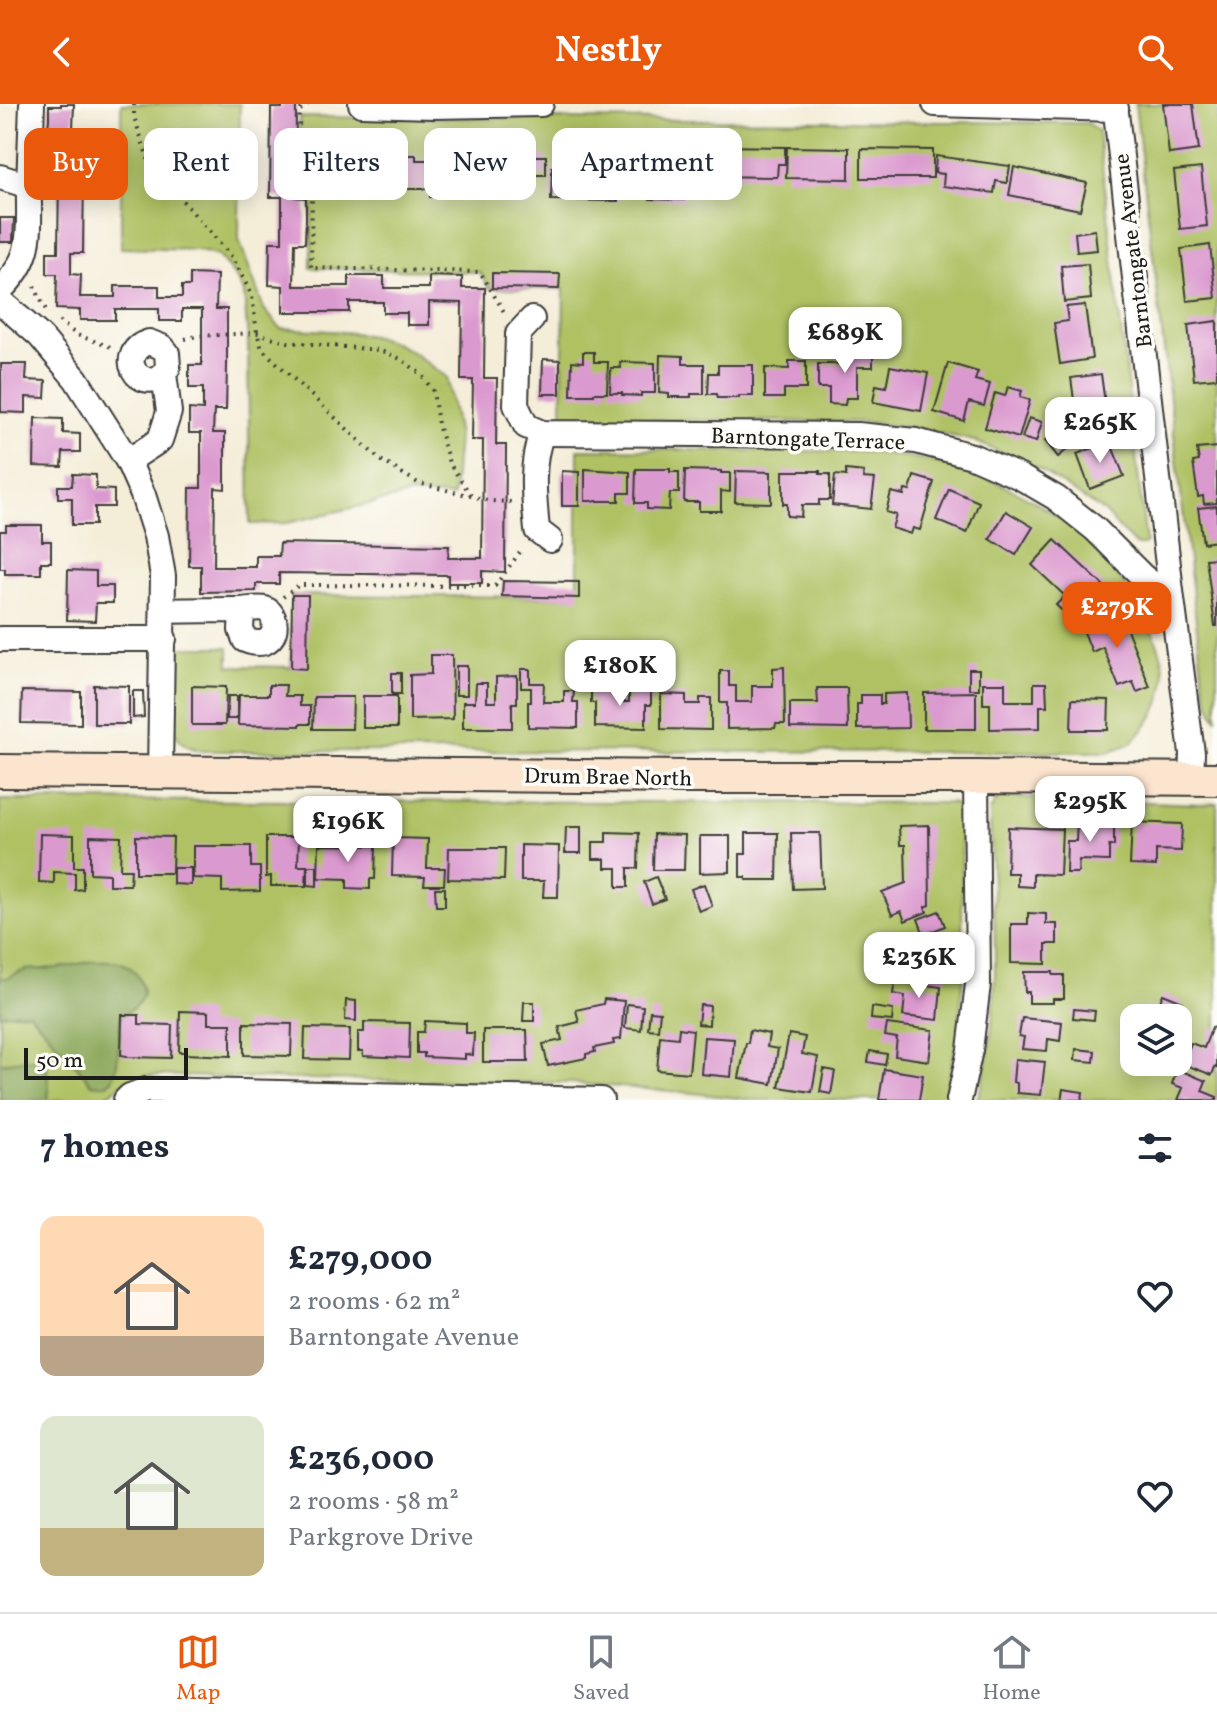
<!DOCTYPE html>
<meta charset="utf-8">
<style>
:root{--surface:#fff;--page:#f2f2f3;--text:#1f2937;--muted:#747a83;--line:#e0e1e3;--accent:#ea580c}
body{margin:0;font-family:Vollkorn,serif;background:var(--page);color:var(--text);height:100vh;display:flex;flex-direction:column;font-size:30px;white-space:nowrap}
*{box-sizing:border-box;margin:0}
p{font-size:26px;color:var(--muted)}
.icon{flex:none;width:44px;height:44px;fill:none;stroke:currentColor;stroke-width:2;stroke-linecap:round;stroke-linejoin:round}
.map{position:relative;height:996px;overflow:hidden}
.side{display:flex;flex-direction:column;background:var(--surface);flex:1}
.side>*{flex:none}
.hud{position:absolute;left:24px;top:24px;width:800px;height:72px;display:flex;gap:16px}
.fabs{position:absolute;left:1120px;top:900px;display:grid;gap:16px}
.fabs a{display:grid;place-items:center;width:72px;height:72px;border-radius:16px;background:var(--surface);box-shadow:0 4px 20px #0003;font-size:40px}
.scale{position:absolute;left:24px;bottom:20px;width:164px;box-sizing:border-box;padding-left:8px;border:4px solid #1c1c1c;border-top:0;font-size:22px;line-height:28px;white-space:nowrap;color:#1c1c1c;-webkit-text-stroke:6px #fdfcf7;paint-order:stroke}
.price{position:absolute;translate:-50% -68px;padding:0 18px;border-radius:16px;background:#fff;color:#222;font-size:26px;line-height:52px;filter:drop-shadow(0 2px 4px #0008)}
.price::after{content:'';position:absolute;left:50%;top:48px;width:24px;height:18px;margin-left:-12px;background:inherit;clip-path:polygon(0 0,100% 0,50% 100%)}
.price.selected{background:var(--accent);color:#fff}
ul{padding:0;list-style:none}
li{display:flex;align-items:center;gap:24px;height:200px;padding:0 40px}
li span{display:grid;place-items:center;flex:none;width:224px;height:160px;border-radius:16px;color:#555}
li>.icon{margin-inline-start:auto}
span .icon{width:96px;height:96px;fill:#fffc;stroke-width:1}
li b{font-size:34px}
h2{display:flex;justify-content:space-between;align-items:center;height:96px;padding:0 40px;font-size:34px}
.tag{padding:0 28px;border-radius:16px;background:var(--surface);box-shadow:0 4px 20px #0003;font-size:28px;line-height:72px}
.tag.selected{background:var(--accent);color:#fff}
header{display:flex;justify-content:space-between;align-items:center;height:104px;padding:0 40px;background:var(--accent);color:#fff;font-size:36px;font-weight:700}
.dock{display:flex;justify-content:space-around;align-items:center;height:112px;border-top:2px solid var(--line);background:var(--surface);font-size:22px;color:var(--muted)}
.dock a{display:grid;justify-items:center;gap:4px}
.dock .selected{color:var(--accent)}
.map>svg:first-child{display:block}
.green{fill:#afc164;stroke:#666e40;stroke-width:2;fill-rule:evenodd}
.forest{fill:#8ba75a;stroke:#54623b;stroke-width:2}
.building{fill:#db9acf}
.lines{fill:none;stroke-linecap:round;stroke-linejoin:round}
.minor-casing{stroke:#3c3b38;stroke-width:28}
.secondary-casing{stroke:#3c3b38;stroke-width:36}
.path{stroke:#3c3b38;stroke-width:4;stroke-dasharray:2 6;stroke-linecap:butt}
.minor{stroke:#fff;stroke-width:24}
.secondary{stroke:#fce5cf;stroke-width:32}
.labels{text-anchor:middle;stroke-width:7;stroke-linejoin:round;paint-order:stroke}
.street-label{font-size:22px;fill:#1c1c1c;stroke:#fdfcf7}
</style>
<header><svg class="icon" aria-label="back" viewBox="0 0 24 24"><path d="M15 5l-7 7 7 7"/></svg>Nestly<svg class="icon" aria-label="search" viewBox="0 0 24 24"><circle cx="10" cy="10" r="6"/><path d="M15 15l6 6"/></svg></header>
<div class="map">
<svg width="1217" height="996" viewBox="0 0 1217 996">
<rect width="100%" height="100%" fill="#fdfcf7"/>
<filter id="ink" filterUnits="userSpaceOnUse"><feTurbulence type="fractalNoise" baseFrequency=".0125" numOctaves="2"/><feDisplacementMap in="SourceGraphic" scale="16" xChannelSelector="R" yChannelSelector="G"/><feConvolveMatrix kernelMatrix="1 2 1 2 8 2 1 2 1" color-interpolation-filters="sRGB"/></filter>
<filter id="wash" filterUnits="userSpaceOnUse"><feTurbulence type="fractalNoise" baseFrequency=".006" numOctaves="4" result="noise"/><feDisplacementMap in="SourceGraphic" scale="32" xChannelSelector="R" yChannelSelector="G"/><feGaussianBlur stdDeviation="1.8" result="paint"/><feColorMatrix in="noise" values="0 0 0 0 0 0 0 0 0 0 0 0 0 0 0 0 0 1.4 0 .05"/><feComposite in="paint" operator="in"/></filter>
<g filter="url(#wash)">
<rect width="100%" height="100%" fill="#f4edd8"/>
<g class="green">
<path d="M121 0H240L239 136 264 205 280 224C315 227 354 226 387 236 410 244 428 260 447 273L458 332 453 393 413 390 287 419 250 420 248 236 244 189 234 171 218 152 196 146 121 144Z"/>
<polygon points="1135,0 1217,0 1217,615 1209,599 1203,576"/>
<polygon points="299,13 1087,19 1098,27 1146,438 1144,441 1135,441 1104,408 1039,365 974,337 922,325 865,318 562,315 564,185 489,184 480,168 311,164 312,88 300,87"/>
<path d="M578 345C637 345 696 346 755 347 801 347 849 346 895 351 978 361 1064 401 1115 468 1134 493 1153 522 1162 553 1169 579 1161 605 1143 626 1139 630 1135 636 1131 639 1124 643 1115 645 1108 648L203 647C188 644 178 639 173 623L174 543H229V562L291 563 292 491 578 493Z"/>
<path d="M1001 693 1202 700 1217 699V996H977C1006 906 992 800 990 707L996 697ZM1134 914H1178V958H1134Z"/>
<path d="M0 696 948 699 954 700 961 711 963 876 958 929 944 996H753L693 989 572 979 242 974 149 971C130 974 116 982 103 996H0Z"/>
</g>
<g class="forest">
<path d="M93 857C101 857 111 856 119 858 127 860 134 866 138 873 150 893 138 902 121 912 119 925 119 962 114 972 109 982 101 982 92 980L29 908 0 910V874H6L25 866 59 864Z"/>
<polygon points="45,953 49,984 48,996 0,996 0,959"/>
</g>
<g id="blocks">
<g class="building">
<polygon points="61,0 74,0 73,25 86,25 85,28 91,27 94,31 94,41 89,44 85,44 85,46 73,46 72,69 84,69 83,149 71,149 71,170 81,171 80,193 115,193 115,182 159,182 159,193 182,193 182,182 190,182 190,170 217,171 216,205 227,205 227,261 226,306 214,306 213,329 225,329 225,385 215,384 214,463 256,463 256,452 279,452 280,439 449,442 448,454 482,454 483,336 472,336 473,276 461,276 462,199 429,198 429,221 407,221 407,209 383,209 383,198 349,198 349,208 283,208 283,182 269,181 270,138 282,138 282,93 270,93 271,4 282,4 282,0 296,0 295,93 306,94 306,115 305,139 295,139 294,182 349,182 349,172 384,172 384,184 429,184 429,172 462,173 462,184 485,184 484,274 497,274 496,341 506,341 505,468 482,467 482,479 448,479 448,471 279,469 279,480 256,480 256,487 201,488 201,462 189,462 190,384 201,384 201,329 189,329 189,305 203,306 203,284 189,284 189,261 202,261 202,205 182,205 182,217 159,217 159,205 115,205 115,216 80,216 80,206 56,205 57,170 47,170 47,148 58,148 59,69 47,69 47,45 60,46 61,24 48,24 49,15 49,2 61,2"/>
<polygon points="1163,0 1193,0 1199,46 1169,50"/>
<polygon points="713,42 785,43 785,60 778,60 777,73 712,72"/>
<polygon points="787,43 849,44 849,75 786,74"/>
<polygon points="861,45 933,46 933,74 861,74"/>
<polygon points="306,49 323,50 322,82 305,82"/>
<polygon points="330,51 346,51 346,54 374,55 374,51 392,51 392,77 382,76 382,84 337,83 337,74 329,74"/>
<polygon points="398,51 416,51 416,56 448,56 448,52 462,52 462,79 453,78 453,86 443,85 443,93 430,93 431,85 407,85 407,77 398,77"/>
<polygon points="468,52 480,52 480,55 533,55 533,52 546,52 546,71 535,71 535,87 478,87 478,72 468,72"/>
<polygon points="936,52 1010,62 1007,79 996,77 994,89 943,82 944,70 935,69"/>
<polygon points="630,53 706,54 706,72 696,72 696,89 684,89 684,96 650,95 650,88 638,88 638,71 629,71"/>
<polygon points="552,63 570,63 570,66 614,66 614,64 627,64 627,81 618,81 618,97 551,96"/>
<polygon points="1014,63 1087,79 1080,106 1009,91"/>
<polygon points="1201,64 1207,122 1180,125 1174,67"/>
<polygon points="0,114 14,114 13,138 0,138"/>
<polygon points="1095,126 1097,146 1077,148 1075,129"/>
<polygon points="1210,141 1216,194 1187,197 1181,145"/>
<polygon points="1088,160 1091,195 1064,198 1061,162"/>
<polygon points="492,169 560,170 559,185 492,184"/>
<polygon points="1085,201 1092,255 1060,260 1054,219 1068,217 1066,203"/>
<polygon points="1217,217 1217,274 1194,276 1188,221"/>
<polygon points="856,242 873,242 873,263 857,263 857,294 846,294 845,301 829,300 829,284 818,284 818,260 846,260 846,250 856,250"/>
<polygon points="583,248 594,248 594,258 608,258 607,289 594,289 594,291 571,291 572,257 583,258"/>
<polygon points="660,251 683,252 683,260 704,260 704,290 691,290 691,293 669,293 669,290 659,289"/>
<polygon points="543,255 560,256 560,290 542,290"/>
<polygon points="789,257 806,257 806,285 784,285 784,294 765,294 765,264 789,265"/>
<polygon points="620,258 655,259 655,289 641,289 641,292 622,291 622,289 610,289 611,264 621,264"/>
<polygon points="948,259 978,268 975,276 990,280 984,302 969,298 964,317 934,308"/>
<polygon points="1,260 27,260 26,276 46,277 45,294 26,293 26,309 1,308"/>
<polygon points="718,261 753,261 753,292 739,292 739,294 718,294 717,290 708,290 709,269 718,269"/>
<polygon points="890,262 928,269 921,307 873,298 876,281 886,283"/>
<polygon points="1101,270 1107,314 1077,318 1071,274"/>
<polygon points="1008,283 1022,287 1020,293 1030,296 1019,334 985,324 995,289 1005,292"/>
<polygon points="35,314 63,315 63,329 80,330 80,348 63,348 62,363 34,362"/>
<polygon points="1029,314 1042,318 1036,338 1022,334"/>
<polygon points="1056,328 1069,344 1058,353 1045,337"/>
<polygon points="1110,337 1124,372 1090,385 1077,350"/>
<polygon points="1217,343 1217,399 1204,400 1203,392 1198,393 1193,358 1199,357 1197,345"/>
<polygon points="585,365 630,368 630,389 619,389 619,397 585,397"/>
<polygon points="636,365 670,365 670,368 679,368 679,389 670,389 669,406 647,405 647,399 635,399"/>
<polygon points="685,366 721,367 721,369 730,369 730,388 721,387 721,407 699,407 699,398 684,398"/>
<polygon points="846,366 864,368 863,374 875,375 871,405 832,401 835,371 846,372"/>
<polygon points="562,367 579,368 579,402 562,402"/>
<polygon points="736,367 771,368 771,399 735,398"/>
<polygon points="783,367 820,367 820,370 830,370 830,396 819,396 819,401 802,401 801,413 787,412 787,400 783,400"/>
<polygon points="73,370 96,371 96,385 114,386 114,403 95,403 95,421 72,421 72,394 58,394 58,382 72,382"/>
<polygon points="914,372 934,378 920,426 913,424 911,430 892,424 896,411 886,408 891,388 904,391 905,386 910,387"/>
<polygon points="949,385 979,398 967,429 936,416"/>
<polygon points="1217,402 1217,437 1203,439 1198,404"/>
<polygon points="1006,407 1033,423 1016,451 990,435"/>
<polygon points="6,421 42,421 42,437 51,437 51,458 41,458 41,470 5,470 5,465 0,465 0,427 6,427"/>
<polygon points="1055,436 1105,483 1073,517 1056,501 1065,492 1032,461"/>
<polygon points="1217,454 1217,522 1215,522 1206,455"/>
<polygon points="68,466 96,467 96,482 113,482 113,499 96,499 95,517 67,516"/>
<polygon points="503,477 579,478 579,494 502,492"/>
<polygon points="292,491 308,491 307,565 291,564"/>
<polygon points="1120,508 1150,583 1137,588 1133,578 1119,583 1103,543 1092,548 1082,523"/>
<polygon points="431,551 452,551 453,615 410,616 410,571 431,570"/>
<rect x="456" y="562" width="11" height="29"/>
<polygon points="784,563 785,620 776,620 775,624 727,625 727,599 720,599 720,567 729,567 729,582 736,582 736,598 752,598 752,582 773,582 773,564"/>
<polygon points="521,565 530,565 530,579 544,579 543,598 564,598 564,587 574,587 573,598 578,598 578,624 528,623 528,598 531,598 531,584 521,584"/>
<rect x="969" y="565" width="10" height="20"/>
<rect x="392" y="569" width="9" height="21"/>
<polygon points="517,572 517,599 512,599 512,624 463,624 463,598 475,598 476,579 487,579 487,598 496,598 496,573"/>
<polygon points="983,579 1005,579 1005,597 1034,597 1034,579 1046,579 1047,602 1040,602 1040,624 990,625 990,600 983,600"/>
<polygon points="94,581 129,582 129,620 94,620"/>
<polygon points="269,581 286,581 285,592 300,592 300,602 310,602 310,620 300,620 300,622 238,621 239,591 269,591"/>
<polygon points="192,582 226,583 225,621 192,621"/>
<polygon points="591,582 620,583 620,598 629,598 629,587 651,588 651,601 646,601 646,624 595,623 595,599 591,599"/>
<polygon points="817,584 847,584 848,625 790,624 790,599 818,599"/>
<polygon points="22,587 81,588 81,620 21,619"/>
<polygon points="133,587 143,587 144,613 133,614"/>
<polygon points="976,588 976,625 924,625 924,589"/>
<polygon points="907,589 908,624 857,625 857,600 861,600 861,591 880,591 880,600 884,600 884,590"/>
<polygon points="661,590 686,591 686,600 700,600 700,594 711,594 711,626 661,625"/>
<polygon points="228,592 237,592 237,615 227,615"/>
<rect x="363" y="592" width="34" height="32"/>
<polygon points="314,593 353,593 352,625 313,625"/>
<polygon points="1072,595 1109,596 1108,626 1071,626"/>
<polygon points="1077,716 1114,718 1114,742 1109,742 1109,757 1079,756 1078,769 1066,769 1067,737 1076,737"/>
<polygon points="1132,718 1182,720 1181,747 1156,746 1156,762 1130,761"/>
<polygon points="929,721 930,801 925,803 927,808 905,817 901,807 892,811 882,788 906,779 905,741 900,741 899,722"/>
<polygon points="566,723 581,723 581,749 565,749"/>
<polygon points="1008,723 1062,725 1060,771 1033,770 1033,783 1017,782 1017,769 1007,769"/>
<polygon points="606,728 639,729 638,764 628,764 628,783 617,783 617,764 605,764 605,755 593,755 593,738 606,738"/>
<polygon points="746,729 778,729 777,776 746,776 746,773 740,773 740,750 746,750"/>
<polygon points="791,729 820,729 822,784 793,785"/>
<polygon points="40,730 74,731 74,763 83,763 83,785 75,786 75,769 54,768 54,779 39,778"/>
<polygon points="654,730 685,731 684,766 653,766"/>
<polygon points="90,732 121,733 120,765 131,765 130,781 109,781 109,770 90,769"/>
<polygon points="136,732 173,733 172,769 136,769"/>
<polygon points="700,732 730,732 730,768 700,769"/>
<polygon points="266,733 299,733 298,762 307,762 306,782 271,782 271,772 266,773"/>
<polygon points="393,734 428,735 427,764 445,764 444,781 424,781 425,773 392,772"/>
<polygon points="319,741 376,742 375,775 370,775 370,785 347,784 347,775 318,774"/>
<polygon points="521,741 559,742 558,793 543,793 544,777 521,777"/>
<polygon points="193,742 251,742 251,763 260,763 260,787 222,788 222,775 193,774"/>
<polygon points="449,744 505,744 504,776 448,775"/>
<polygon points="308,762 317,762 317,782 308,781"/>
<polygon points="173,764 191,764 191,781 173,780"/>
<polygon points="656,773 665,795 652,800 644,778"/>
<polygon points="704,780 712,802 699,807 691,785"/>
<polygon points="435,784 445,784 445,802 436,802"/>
<polygon points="939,807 945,822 924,831 918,815"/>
<polygon points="1028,809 1046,810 1046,820 1057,820 1057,840 1046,840 1046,860 1011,859 1011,820 1028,820"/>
<polygon points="921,833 946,833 946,876 928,875 928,867 895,867 895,857 906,857 906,847 921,847"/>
<polygon points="1024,868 1053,868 1053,871 1064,871 1064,895 1053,895 1053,899 1029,899 1029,888 1025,888"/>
<polygon points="895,877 941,883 938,916 903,912 905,892 893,890"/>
<polygon points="1163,890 1183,898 1177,914 1165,914 1155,910"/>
<polygon points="604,895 624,897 621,935 613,936 614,940 594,944 595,948 586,950 586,954 548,962 543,940 562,936 559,923 579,918 576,906 603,900"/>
<polygon points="346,896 356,897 356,917 345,916"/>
<polygon points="524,898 534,898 534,917 523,917"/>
<polygon points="627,900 643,902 641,926 625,924"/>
<polygon points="700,901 710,902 709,921 698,920"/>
<polygon points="872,903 893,906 892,917 871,915"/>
<polygon points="1074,905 1095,907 1094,916 1073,914"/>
<polygon points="180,907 208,908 208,920 231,920 231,952 185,950 185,948 179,948"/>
<polygon points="650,907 660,908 658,926 648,925"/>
<polygon points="122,911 139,911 139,920 172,921 171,954 127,953 127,952 121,951"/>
<polygon points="1022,914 1062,918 1060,937 1048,935 1047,947 1022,945 1024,933 1019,932"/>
<polygon points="425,917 466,919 466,929 474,929 473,951 465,950 465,955 424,953 424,949 417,949 417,928 424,928"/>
<polygon points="364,918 410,919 409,954 363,952 363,947 358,947 358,928 364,928"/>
<polygon points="244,919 292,920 291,952 244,951"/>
<polygon points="887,920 933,926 929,957 895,952 897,934 885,932"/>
<polygon points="1212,923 1217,925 1217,964 1215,963 1212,971 1183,960 1191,939 1204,944"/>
<polygon points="305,924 350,925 349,956 304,955"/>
<polygon points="679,924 693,926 689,969 657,966 660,932 678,934"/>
<polygon points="483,926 527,926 528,958 483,958"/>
<polygon points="750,926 769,930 767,943 778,945 772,980 739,974 746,939 748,939"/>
<polygon points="789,930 805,933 802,950 818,953 812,988 779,983"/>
<polygon points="704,933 734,935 731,973 701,970"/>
<polygon points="1076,945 1095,947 1094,958 1075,956"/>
<polygon points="870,947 887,950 885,961 868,958"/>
<polygon points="1015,955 1045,958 1041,991 1017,989 1017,979 1013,978"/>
<polygon points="824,965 835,967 831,990 820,988"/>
<polygon points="884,965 923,971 919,996 879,996"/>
<polygon points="1177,965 1206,977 1202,987 1217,993 1217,996 1178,996 1183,984 1172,980"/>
<polygon points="1063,985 1083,988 1082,996 1061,996"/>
</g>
</g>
</g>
<g filter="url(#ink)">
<use href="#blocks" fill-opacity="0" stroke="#3c3b38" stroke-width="2"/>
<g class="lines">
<defs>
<g id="minor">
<polyline points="361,0 434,2 541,0"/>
<polyline points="935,0 1116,5"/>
<polyline points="1115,0 1171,487 1192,649 1191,675"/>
<polyline points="0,73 29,82 32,0"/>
<path d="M0 186C36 152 28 127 29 82"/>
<polyline points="0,197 40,232 76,275 128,357 143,391 156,432 163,472 160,668"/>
<polyline points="532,215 518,230 516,301 526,322 542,329 858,331 916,337 972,352 1020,373 1056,394 1095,425 1142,472 1154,481 1171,487"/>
<path d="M542 329C530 359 534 394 537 426L550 436"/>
<path d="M128 357 160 336 169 308 164 270 168 263 167 249 162 243 149 238C115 248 137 291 164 270"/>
<path d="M164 507C189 506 214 506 240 506 246 506 258 503 265 505 281 511 279 550 245 536L241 526 242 506"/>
<polyline points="0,535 164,535"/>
<polyline points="126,996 130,992 146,986 601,996"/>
<polyline points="959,996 970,946 978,880 976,673"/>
</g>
<polyline id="secondary" points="0,667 690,673 976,673 1217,675"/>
</defs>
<use href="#minor" class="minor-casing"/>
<use href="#secondary" class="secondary-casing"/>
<g class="path">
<polyline points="134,0 134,13 150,60 233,154 252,192 257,229 262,245 379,355 418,379 491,397 512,398"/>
<polyline points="308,0 299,7 300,87 312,88 311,164 480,168 506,211"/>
<polyline points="34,182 46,206"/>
<polyline points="59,217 77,231 111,243"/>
<polyline points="185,235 197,232 257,229 288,238 379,246 401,255 421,270 433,287 438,320 449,359 471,391"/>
<polyline points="283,493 299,481 495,482 523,444"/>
</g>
<use href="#minor" class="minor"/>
<use href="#secondary" class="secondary"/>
</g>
</g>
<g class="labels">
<g class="street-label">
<text transform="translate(1132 147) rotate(-97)" y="8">Barntongate Avenue</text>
<text transform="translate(808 334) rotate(2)" y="8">Barntongate Terrace</text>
<text transform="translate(608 672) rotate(1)" y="8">Drum Brae North</text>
</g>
</g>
</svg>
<div class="fabs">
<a><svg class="icon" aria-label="layers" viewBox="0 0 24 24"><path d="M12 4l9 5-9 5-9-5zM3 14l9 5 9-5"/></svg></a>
</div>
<div class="scale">50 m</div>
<b class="price" style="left:845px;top:271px">£689K</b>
<b class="price" style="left:1100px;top:361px">£265K</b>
<b class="price selected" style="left:1117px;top:546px">£279K</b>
<b class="price" style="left:620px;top:604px">£180K</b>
<b class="price" style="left:1090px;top:740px">£295K</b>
<b class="price" style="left:348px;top:760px">£196K</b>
<b class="price" style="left:919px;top:896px">£236K</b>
<div class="hud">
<a class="tag selected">Buy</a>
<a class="tag">Rent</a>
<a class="tag">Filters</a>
<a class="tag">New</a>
<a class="tag">Apartment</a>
</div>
</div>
<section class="side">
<h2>7 homes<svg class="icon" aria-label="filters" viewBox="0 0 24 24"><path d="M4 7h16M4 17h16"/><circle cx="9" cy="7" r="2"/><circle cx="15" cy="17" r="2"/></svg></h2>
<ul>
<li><span style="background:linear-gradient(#ffd9b3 75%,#b9a48a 0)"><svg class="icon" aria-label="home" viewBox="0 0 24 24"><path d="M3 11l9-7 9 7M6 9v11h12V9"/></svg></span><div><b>£279,000</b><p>2 rooms · 62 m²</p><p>Barntongate Avenue</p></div><svg class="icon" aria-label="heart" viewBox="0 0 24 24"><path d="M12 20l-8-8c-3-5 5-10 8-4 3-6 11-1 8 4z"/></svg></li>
<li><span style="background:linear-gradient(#dfe7d0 70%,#c2b280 0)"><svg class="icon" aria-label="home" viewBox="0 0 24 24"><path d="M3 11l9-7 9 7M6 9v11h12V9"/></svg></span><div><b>£236,000</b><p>2 rooms · 58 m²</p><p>Parkgrove Drive</p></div><svg class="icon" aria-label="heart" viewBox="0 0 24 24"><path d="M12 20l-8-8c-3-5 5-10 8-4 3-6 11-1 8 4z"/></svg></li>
</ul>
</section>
<nav class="dock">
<a class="selected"><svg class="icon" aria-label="map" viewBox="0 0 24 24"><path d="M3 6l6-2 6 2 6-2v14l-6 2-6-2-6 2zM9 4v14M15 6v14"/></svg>Map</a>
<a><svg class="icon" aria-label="saved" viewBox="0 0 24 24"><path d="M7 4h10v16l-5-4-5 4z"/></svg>Saved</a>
<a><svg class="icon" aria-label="home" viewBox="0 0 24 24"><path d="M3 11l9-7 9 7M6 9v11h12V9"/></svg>Home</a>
</nav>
